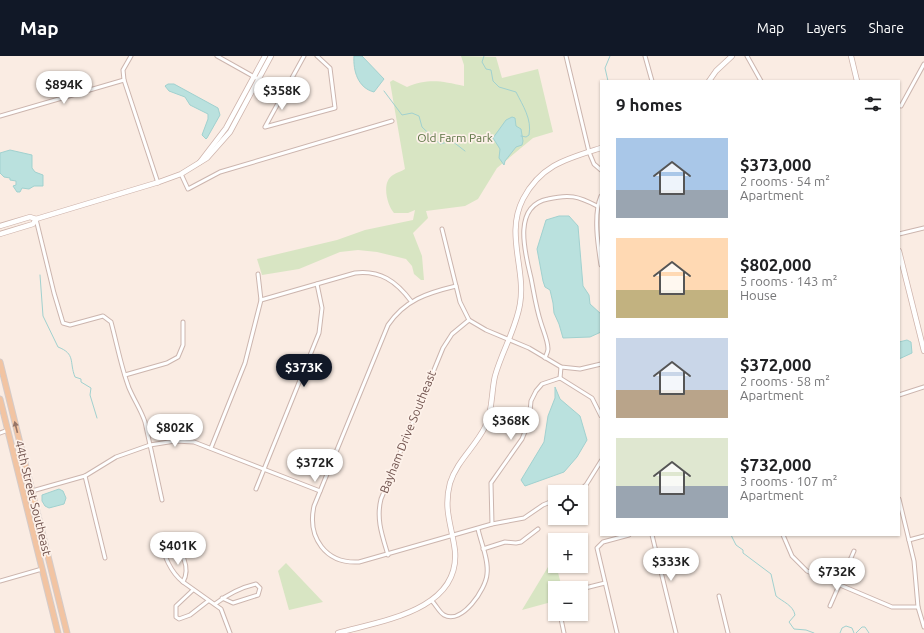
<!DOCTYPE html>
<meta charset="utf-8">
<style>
:root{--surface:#fff;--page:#f6f6f6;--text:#202124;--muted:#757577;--accent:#111827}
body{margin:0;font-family:Ubuntu,sans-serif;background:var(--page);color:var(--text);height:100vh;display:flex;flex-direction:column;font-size:15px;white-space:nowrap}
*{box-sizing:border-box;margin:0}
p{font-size:13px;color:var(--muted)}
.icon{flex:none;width:22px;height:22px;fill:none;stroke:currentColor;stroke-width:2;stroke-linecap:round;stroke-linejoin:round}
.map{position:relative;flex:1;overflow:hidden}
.panel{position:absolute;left:600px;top:24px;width:300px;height:456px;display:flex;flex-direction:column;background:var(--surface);border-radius:0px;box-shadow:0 1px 3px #0004}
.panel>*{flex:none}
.controls{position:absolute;left:548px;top:429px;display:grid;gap:8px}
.controls a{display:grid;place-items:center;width:40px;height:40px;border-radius:0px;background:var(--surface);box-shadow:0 1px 3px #0004;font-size:20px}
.price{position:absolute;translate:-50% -34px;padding:0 9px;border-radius:14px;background:#fff;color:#222;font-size:13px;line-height:26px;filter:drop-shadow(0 1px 2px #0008)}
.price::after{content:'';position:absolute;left:50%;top:24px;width:12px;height:9px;margin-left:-6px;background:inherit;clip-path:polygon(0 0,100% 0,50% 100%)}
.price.current{background:var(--accent);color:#fff}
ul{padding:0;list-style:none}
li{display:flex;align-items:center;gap:12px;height:100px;padding:0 16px}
li span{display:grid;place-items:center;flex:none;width:112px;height:80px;border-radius:0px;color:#555}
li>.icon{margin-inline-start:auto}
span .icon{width:48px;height:48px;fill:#fffc;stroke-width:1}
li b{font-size:17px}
h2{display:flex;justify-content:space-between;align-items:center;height:48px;padding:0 16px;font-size:17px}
header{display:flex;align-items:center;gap:24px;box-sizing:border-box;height:56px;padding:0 20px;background:var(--accent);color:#fff}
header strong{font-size:19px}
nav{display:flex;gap:22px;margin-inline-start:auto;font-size:14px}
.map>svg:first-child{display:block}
.green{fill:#d8e5c3}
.water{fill:#bae1de;stroke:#a1d1cf}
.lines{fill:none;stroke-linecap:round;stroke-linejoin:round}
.stream{stroke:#a1d1cf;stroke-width:1}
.street-casing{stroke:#ccb5ae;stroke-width:5}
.secondary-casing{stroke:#ceb4ac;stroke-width:6}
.primary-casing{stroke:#d4cbc9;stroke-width:7}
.street{stroke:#fff;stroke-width:3}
.secondary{stroke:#fff;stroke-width:4.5}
.primary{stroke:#f2c4a2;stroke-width:5}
.oneway{fill:#967466}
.labels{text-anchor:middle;stroke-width:3.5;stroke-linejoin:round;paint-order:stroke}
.park-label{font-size:12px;fill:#5d7445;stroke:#fdf1e9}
.street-label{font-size:12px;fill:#6f514c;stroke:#fdf1e9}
</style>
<header>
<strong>Map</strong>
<nav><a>Map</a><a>Layers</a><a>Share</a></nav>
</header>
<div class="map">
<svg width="924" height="577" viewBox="0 0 924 577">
<rect width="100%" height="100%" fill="#faece3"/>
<g class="green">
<path d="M461 0 496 1 502 22 538 13 553 76 533 82 497 112 478 143 465 150 426 155 428 162 413 177 422 200 424 224H421L414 218 412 210 406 203 377 196 358 194 340 196 299 213 262 219 257 203 337 184 365 174 413 164 415 154 408 157H394C387 149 381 126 393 119 397 116 401 116 405 113L390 26 393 24 407 31C428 22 442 25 464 30V9Z"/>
<polygon points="554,501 562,532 555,532 555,545 522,554"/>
<polygon points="286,507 323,546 289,554 278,515"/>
</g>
<g class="water">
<path d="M354 0H362L384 23 374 36C358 32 353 15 354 0Z"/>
<polygon points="168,28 174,28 218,52 220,59 207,82 206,83 202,79 208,63 208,58 190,49 185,41 169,35 165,30"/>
<polygon points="512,61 515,62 516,70 521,73 523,85 522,89 516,91 505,105 504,109 499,102 500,93 493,82 506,64"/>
<polygon points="10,94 32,99 32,112 35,116 43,119 43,130 34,130 29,133 22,132 20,136 17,136 13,130 16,129 16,125 10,124 10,122 4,121 0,117 0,97"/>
<polygon points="559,160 569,160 578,170 583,230 589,239 590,248 601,258 601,276 590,281 563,282 559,268 554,257 553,247 550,234 545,231 543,225 537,193 546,164"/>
<polygon points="907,284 911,286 912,297 899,303 899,286"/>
<polygon points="555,331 560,343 580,360 587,384 577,401 564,416 525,430 521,424 544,386 548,360 555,342"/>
<polygon points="59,433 63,435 66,442 64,448 49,452 45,450 42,445 42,439"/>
</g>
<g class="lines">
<g class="stream">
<path d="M484 0 482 6 486 13 491 14 493 25 499 31 516 36C523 50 532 63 529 79L526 81 521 80"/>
<polyline points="608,25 605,12 610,0"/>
<polyline points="384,35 402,59 412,57 419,60 422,71 440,88 452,85 465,95"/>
<path d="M40 219 43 260 58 291C76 298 69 306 75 321L81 323V326L91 332 90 339 97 362"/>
<path d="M731 479 736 489 743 494V497L771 518 776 540C783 546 793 549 795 559L789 566 794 573 806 574 814 577"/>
<polyline points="840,577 842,572 846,570 852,572 854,577"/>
<polyline points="856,577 862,571 865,571 869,577"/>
</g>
<defs>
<g id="street">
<polyline points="131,0 123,14 124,24 158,127"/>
<polyline points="217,0 283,37"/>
<polyline points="304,0 265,71 335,52 330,12 317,0"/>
<polyline points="566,0 589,96 594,108 601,114"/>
<polyline points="645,0 652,25"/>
<polyline points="747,0 761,25"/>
<polyline points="901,50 924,8"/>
<polyline points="0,60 124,24"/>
<polyline points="181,118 188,133 220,116 392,65"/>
<path d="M601 140C593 158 598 190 601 209"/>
<path d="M36 163 54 237 63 267 70 269 103 260 111 266C117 288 121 311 129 332 134 344 141 354 145 366L162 444"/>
<polyline points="442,173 460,246 469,264 486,274 529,292 561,311 580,313 601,308"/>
<polyline points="899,178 924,172"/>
<path d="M456 230C427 237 405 244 388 269L314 450C307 482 326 508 359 506L492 468 524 462 543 449 555 444"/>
<path d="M261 244 355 217C380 214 396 225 411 245"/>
<path d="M545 302C546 299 548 296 548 293 548 285 543 274 541 267 536 252 534 237 531 222 525 197 512 150 548 143 569 138 578 140 597 150"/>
<polyline points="125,319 167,307 178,301 183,289 183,266"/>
<polyline points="560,322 592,342 601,360"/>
<polyline points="560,322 561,311"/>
<polyline points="899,339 924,331"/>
<polyline points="0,377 8,374"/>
<polyline points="211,392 245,307 261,244 258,218"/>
<polyline points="85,420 105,502"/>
<polyline points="256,433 319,277 322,252 317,228"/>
<polyline points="32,435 85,420 116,401 150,389 175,385 194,386 320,435"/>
<polyline points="578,436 586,429 601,405"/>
<polyline points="899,443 914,505 918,551 924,571"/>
<polyline points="492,468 491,427 522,383 529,366 531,345 536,335 542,328 560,322"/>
<polyline points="652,479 676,577"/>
<polyline points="783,479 792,500 807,515 892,551 918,551"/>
<polyline points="909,484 924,480"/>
<path d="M167 485H170C182 493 191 512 183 526 174 519 158 496 167 485Z"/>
<polyline points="483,493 505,486 516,487 521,486 538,473"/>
<path d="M388 499C382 479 376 463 381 443L443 292 452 278 469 264"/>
<polyline points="0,525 42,513"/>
<polyline points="183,526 221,553 230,577"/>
<polyline points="581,533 605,527"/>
<polyline points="193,534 176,550 176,561 179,563 190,559 208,545"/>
<polyline points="719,540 728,577"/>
<path d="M432 545C436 549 440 557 444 559 462 569 486 533 487 518 489 504 481 487 478 473"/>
<path d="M215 548C228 538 239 532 256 528L260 532 258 539 233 547 222 542"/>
<polyline points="830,550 854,495"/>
<polyline points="560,558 564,577"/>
<polyline points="617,577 597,492 603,486 629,479"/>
</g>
<g id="secondary">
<polyline points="851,0 857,25"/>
<polyline points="709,25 716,15 732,0"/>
<polyline points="200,106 226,72 265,0"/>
<polyline points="0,170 30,161 36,163 159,126 181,118 207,102 230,76 271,0"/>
<polyline points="0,178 33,168 36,163"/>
<polyline points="899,195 924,295"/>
<path d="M338 577C380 565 460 555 455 495 452 470 443 454 450 427 457 405 475 391 485 371 493 355 491 337 495 320 502 295 516 273 520 248 526 213 505 178 523 143 541 109 566 103 601 92"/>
</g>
<g id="primary">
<polyline points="0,306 67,577"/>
<polyline points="0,343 58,577"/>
</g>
</defs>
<use href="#street" class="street-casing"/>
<use href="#secondary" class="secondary-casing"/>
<use href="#primary" class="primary-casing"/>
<use href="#street" class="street"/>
<use href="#secondary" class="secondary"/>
<use href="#primary" class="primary"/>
</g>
<defs><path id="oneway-solid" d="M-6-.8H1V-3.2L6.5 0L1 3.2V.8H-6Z"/></defs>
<use class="oneway" href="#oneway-solid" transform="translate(16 371) rotate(-104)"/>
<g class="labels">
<g class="park-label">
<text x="455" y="86">Old Farm Park</text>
</g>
<g class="street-label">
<text transform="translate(408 376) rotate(-68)" y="4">Bayham Drive Southeast</text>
<text transform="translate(33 442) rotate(76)" y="4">44th Street Southeast</text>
</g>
</g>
</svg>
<div class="controls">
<a><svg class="icon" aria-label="locate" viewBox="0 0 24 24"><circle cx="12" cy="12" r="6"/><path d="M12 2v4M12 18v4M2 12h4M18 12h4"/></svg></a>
<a>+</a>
<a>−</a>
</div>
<b class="price" style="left:64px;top:49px">$894K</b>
<b class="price" style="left:282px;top:55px">$358K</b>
<b class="price current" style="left:304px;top:332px">$373K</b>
<b class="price" style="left:511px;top:385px">$368K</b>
<b class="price" style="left:175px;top:392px">$802K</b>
<b class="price" style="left:315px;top:427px">$372K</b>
<b class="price" style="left:178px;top:510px">$401K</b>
<b class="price" style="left:671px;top:526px">$333K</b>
<b class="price" style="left:837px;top:536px">$732K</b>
<section class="panel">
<h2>9 homes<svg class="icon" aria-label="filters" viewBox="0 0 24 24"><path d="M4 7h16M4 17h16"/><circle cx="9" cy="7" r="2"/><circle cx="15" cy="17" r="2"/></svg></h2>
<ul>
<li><span style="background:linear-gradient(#a9c7e8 65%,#9aa5b1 0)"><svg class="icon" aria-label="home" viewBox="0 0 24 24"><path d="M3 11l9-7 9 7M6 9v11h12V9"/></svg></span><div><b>$373,000</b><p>2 rooms · 54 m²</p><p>Apartment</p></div></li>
<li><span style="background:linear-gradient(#ffd9b3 65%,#c2b280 0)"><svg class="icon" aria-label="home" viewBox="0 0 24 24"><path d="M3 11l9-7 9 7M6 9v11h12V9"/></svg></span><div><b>$802,000</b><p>5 rooms · 143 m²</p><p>House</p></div></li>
<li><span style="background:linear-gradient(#c9d6e8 65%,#b9a48a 0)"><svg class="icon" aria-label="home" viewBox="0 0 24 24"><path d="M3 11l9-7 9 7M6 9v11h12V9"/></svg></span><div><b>$372,000</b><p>2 rooms · 58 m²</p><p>Apartment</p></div></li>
<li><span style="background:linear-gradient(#dfe7d0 60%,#9aa5b1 0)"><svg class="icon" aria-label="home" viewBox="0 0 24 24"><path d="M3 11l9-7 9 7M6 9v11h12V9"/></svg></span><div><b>$732,000</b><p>3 rooms · 107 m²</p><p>Apartment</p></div></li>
</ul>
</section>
</div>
